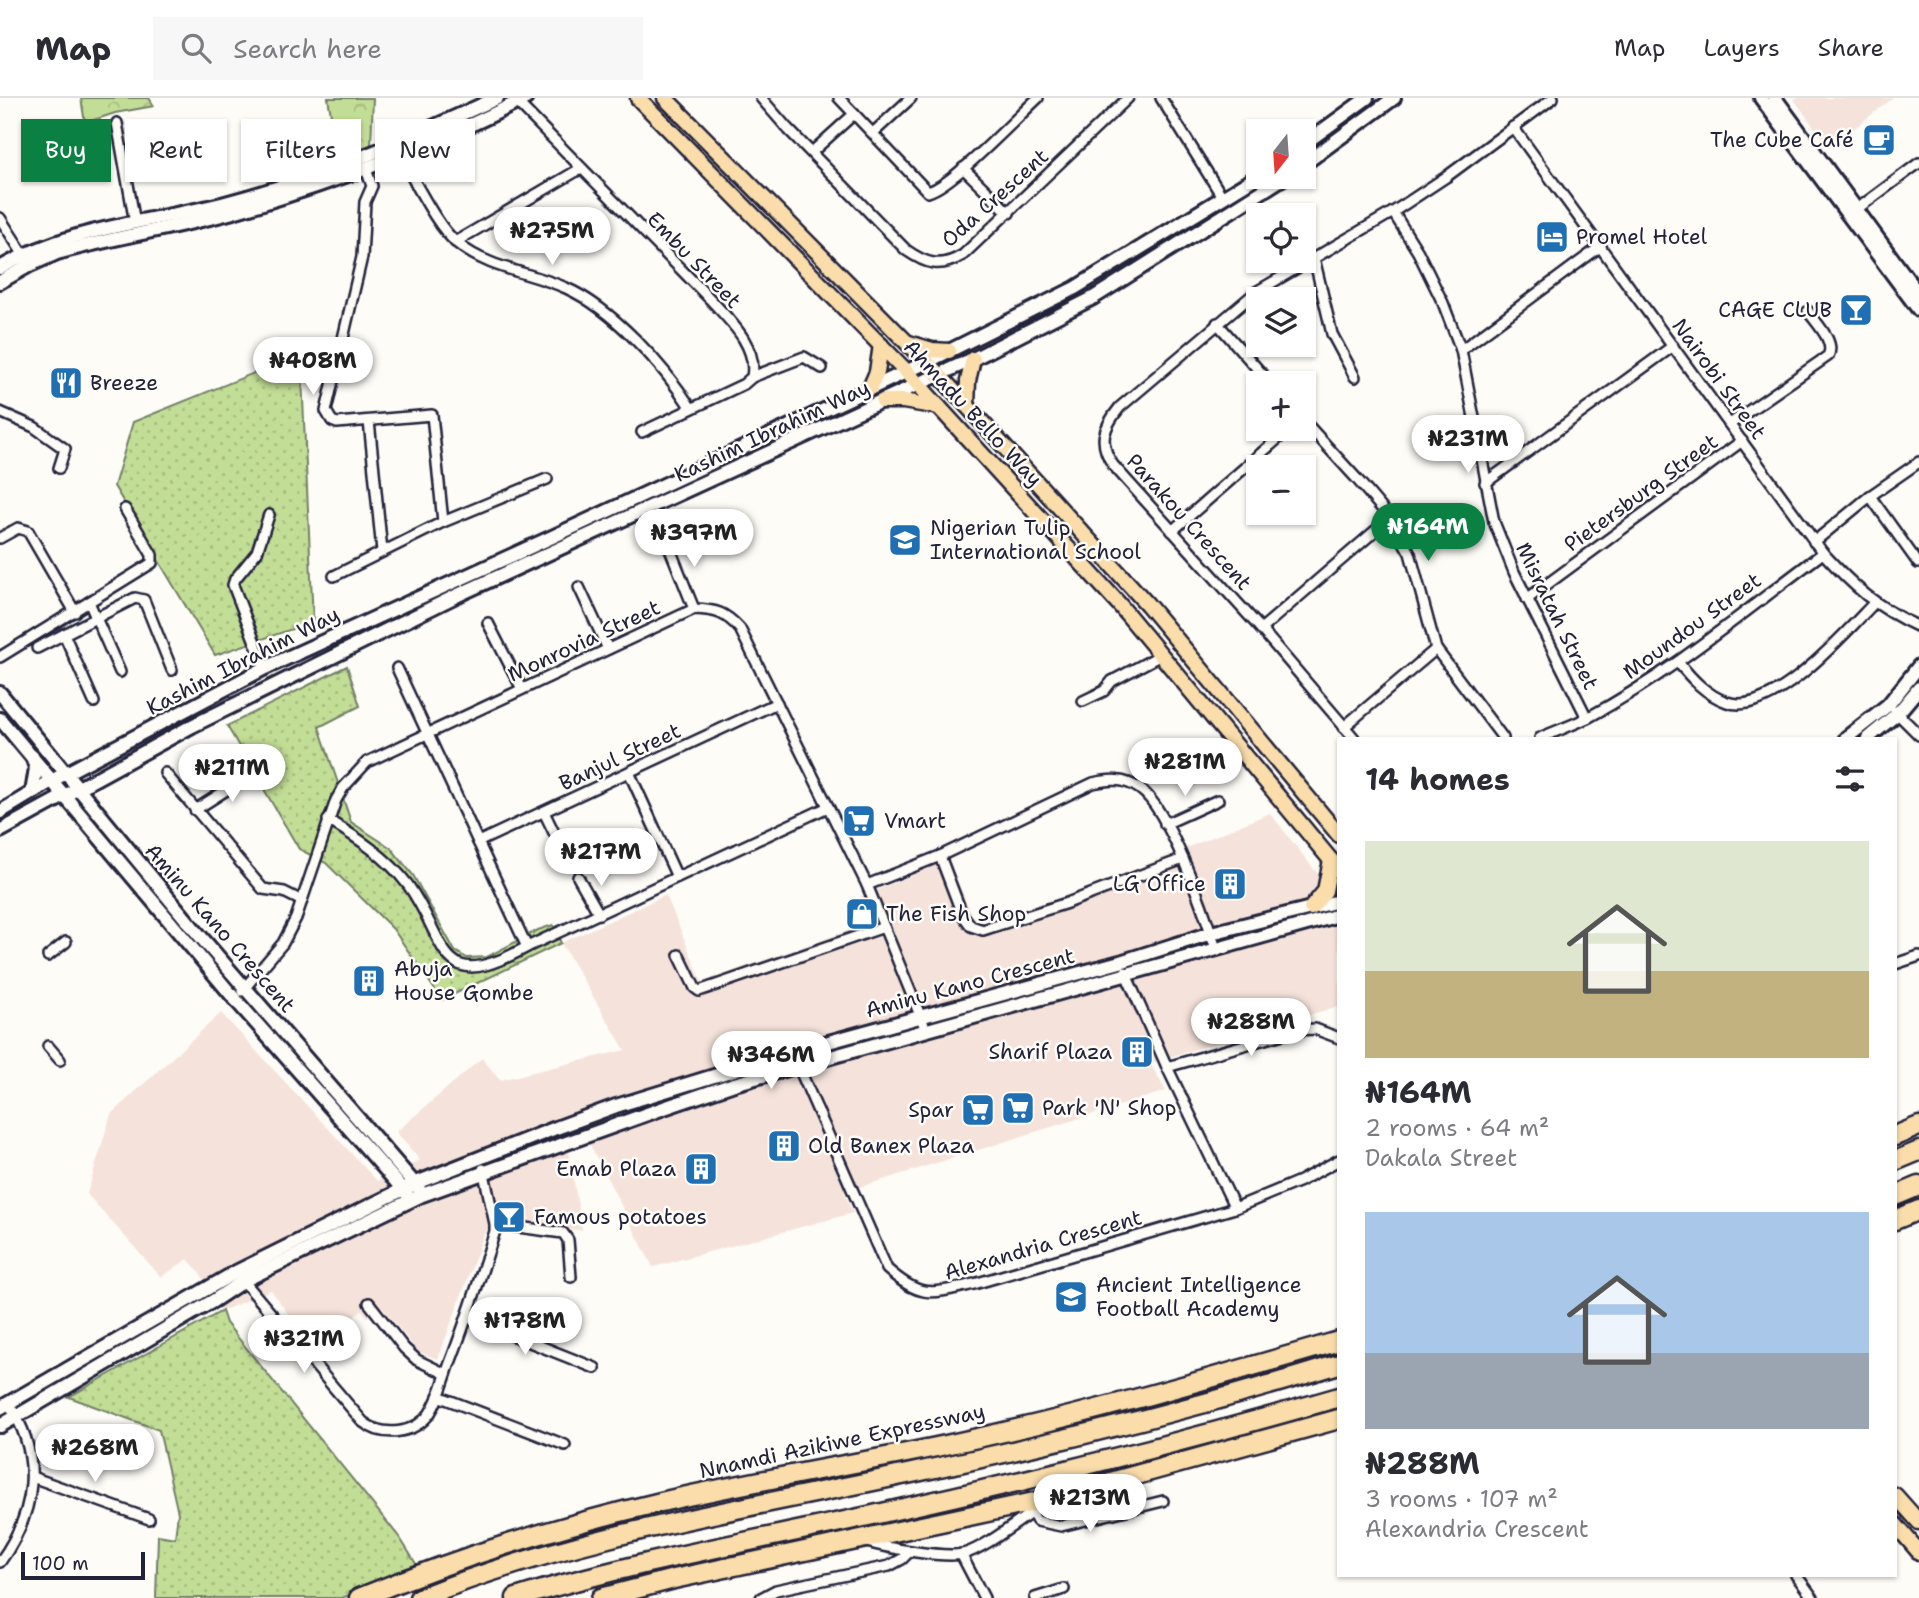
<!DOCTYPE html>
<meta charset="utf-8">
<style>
:root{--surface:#fff;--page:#f7f7f7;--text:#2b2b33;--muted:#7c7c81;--line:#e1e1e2;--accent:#0b8043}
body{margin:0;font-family:"Shantell Sans",sans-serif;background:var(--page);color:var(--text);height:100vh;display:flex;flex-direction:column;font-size:26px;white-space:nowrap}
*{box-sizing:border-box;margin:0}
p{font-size:23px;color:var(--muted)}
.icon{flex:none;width:38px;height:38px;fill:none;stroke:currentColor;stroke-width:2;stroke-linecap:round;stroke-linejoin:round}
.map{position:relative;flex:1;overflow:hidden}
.side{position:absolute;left:1337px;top:639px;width:560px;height:840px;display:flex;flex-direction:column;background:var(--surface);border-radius:0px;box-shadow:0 2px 5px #0004}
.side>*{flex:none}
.top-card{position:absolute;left:21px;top:21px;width:665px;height:63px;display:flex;gap:14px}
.needle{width:46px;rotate:197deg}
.tools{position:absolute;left:1246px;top:21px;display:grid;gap:14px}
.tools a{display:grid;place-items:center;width:70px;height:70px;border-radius:0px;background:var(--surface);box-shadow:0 2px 5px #0004;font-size:35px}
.scale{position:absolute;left:21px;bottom:18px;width:124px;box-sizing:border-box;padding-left:7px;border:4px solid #22223b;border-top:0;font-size:19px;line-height:24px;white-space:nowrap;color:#22223b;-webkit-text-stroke:5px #fdfcf7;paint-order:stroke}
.price{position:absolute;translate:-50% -60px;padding:0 16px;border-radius:24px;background:#fff;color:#222;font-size:23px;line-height:46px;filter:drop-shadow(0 2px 4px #0008)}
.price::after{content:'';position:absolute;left:50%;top:42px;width:21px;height:16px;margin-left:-10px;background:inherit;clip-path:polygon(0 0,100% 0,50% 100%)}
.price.active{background:var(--accent);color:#fff}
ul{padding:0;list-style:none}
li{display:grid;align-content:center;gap:14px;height:371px;padding:0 28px}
li span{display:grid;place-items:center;height:217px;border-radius:0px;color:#555}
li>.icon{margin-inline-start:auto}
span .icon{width:126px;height:126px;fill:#fffc;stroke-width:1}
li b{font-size:30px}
h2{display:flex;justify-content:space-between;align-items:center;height:84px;padding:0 28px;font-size:30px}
.tag{padding:0 24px;border-radius:0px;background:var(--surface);box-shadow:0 2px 5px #0004;font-size:24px;line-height:63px}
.tag.active{background:var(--accent);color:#fff}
header{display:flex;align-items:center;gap:42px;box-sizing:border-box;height:98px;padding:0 35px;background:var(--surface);border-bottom:2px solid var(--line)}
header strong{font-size:33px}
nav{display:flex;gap:38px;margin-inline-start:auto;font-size:24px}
.search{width:490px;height:63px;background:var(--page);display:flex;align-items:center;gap:18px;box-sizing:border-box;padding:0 24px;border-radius:0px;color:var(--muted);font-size:26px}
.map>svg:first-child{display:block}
.built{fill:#f5e3db}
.green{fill:url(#green-dots);stroke:#728068;stroke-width:2}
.forest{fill:url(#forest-crowns);stroke:#728068;stroke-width:2}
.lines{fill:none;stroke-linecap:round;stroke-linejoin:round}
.street-casing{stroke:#22223b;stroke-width:14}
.secondary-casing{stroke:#22223b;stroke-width:18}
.primary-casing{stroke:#22223b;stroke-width:19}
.highway-casing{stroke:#22223b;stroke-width:23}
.street{stroke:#fdfcf7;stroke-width:9}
.secondary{stroke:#fdfcf7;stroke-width:12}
.primary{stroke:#faddab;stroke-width:14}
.highway{stroke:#faddab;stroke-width:18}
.labels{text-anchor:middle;stroke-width:5;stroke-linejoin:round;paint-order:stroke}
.poi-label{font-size:21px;fill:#22223b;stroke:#fdfcf7;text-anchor:start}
.street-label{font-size:21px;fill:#22223b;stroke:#fdfcf7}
</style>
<header>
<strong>Map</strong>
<div class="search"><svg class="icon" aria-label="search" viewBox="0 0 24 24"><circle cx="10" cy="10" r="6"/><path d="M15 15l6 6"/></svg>Search here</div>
<nav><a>Map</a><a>Layers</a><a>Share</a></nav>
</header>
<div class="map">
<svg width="1919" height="1500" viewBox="0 0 1919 1500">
<defs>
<pattern id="green-dots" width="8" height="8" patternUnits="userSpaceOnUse" patternTransform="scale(1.75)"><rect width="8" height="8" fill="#c2dd95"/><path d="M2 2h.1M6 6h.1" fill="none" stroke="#a6bd81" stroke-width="1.8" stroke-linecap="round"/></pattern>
<pattern id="forest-crowns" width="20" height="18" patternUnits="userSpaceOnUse" patternTransform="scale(1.75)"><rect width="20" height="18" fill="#c2dd95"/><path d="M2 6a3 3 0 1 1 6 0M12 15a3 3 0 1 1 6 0" fill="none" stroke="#a6bd81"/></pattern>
</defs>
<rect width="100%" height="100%" fill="#fdfcf7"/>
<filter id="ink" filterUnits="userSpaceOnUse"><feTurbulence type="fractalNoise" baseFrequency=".0143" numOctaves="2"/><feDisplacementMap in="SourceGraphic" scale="14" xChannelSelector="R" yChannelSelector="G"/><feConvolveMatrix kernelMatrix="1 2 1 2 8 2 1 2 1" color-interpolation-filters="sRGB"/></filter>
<g filter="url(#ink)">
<g class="built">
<polygon points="1793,0 1893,0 1829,50"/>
<polygon points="1270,715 1339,803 1339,908 1150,965 1166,993 844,1094 853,1115 653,1169 589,1045 569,1053 582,1132 504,1131 501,1119 484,1136 438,1261 418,1254 382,1209 367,1219 362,1212 313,1250 271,1192 222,1213 200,1175 188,1161 161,1179 87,1096 111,1016 221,915 377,1083 420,1062 396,1034 482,960 500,982 625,952 561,845 666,797 702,884 870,825 860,799 948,762 974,822 987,825 1081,794"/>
</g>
<g class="green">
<polygon points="301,256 313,524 215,557 114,388 133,324"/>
<polygon points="347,568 360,608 319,629 351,724 391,750 413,777 455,853 467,860 487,859 538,832 553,827 561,845 442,902 393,831 326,765 299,751 227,628"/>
<polygon points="222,1213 226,1225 400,1440 418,1469 342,1500 156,1500 158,1437 175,1440 178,1415 159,1332 69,1299"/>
</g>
<g class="forest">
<polygon points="81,0 149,0 154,8 115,15 85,25"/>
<polygon points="328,0 373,0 371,47 338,57"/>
</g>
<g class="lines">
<defs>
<g id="street">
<path d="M761 0 787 30 906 152C926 166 940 171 963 157L1128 0"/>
<path d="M839 0 928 94C953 87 1015 21 1038 0"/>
<polyline points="1161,0 1223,100"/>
<path d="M514 1 711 202C730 223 758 248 752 279L744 286 642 334"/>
<polyline points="117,25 135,125"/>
<path d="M1513 29 1823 455C1853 488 1877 510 1919 529"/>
<polyline points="873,35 911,0"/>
<path d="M397 53C413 78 436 129 458 146 489 171 530 174 566 190 613 211 663 267 691 310"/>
<polyline points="812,54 854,16"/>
<polyline points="963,70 1009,115"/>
<polyline points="366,71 372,88 365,104 362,159 326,313 332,323 337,325 432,317 443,424"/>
<polyline points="1393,114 1418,154 1443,205 1461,252 1494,424 1514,474 1587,620"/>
<polyline points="1853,114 1919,65"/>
<polyline points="0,120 27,162"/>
<polyline points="455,144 580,71"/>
<polyline points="1314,160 1332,236 1355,279"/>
<polyline points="1217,225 1270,285"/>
<polyline points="1461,252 1601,148"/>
<polyline points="752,279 804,259 822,270"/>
<polyline points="0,314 34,329 65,351 59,370"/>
<polyline points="369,323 382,453"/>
<polyline points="1304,323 1356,380 1390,420 1410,455 1436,551 1503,640"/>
<path d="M1730 326 1828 258C1836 244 1816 225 1808 213"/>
<polyline points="1485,385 1673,248"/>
<polyline points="1870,398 1918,465"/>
<polyline points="1172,433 1289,331"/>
<polyline points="0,440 18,430 28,433 75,514"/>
<polyline points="666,441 694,511"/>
<polyline points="1814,444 1870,398 1919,364"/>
<polyline points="334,478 443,424 547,381"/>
<polyline points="579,489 608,551"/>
<polyline points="1527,501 1742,343"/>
<polyline points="89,504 120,574"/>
<polyline points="488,525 522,591"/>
<polyline points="1261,531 1390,420"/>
<polyline points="64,536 94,604"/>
<polyline points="37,550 135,500 144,502 172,572"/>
<polyline points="0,559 152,465 152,457 125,411"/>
<path d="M1678 564C1691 580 1706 597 1727 604 1772 620 1846 534 1874 505"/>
<polyline points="265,570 233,487 235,481 257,454 269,417"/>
<polyline points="397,570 527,849"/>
<polyline points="1083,603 1104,593 1112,583 1161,557"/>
<polyline points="1895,613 1919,637"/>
<polyline points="1344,629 1436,551"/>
<path d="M1354 640 1261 531 1113 367C1098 344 1103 330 1120 309L1256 194 1393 114 1446 79 1553 0"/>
<path d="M1540 640C1556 633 1573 627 1589 619 1673 574 1747 511 1823 455"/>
<polyline points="629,674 677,779"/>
<polyline points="165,675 263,791 284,794 302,803"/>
<polyline points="195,712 253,675"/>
<polyline points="544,714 562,751"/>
<path d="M328 722C358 740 387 759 408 787 450 846 436 899 527 849L828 709"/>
<polyline points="1165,726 1218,702"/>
<polyline points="478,744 777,605"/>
<polyline points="940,758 962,816 971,828 983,832 1067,805 1183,761"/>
<polyline points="578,779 599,816"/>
<path d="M867 787 940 758 1093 685C1110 681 1124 680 1140 691 1169 711 1205 815 1216 851"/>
<polyline points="679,857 695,890 699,893 884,829"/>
<polyline points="48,858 66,844"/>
<polyline points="1895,866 1919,858"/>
<polyline points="1125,874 1167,969 1235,1110"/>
<path d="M242 893 283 845 296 820 336 702 343 690 367 664 694 511C716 512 725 514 740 531L867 787 926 932"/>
<polyline points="48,948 60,962"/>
<path d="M792 954 887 1171C921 1201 931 1196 974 1186L1235 1110 1300 1083 1339 1062"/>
<polyline points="1167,969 1297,932 1315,931 1339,940"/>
<polyline points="495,1126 563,1135 568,1142 571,1179"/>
<path d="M241 1180 363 1324C383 1340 415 1336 430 1315 440 1300 444 1281 450 1265 467 1221 481 1177 495 1133V1126L483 1071"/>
<polyline points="369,1205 404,1250 417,1262 446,1276"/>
<polyline points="467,1219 595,1270"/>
<polyline points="438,1298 565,1347"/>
<polyline points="32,1379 149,1421"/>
<polyline points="1031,1414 1037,1423 1061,1428 1163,1403"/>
<path d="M867 1444C887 1450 943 1460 963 1456 984 1451 1021 1421 1041 1408"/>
<polyline points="961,1456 984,1500"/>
<path d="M0 1464C36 1414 44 1358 8 1305"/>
<polyline points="1796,1477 1813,1500"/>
<polyline points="761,1500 776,1492 889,1468 902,1461 910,1453"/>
<polyline points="1035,1500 1064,1491"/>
</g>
<g id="secondary">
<polyline points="1761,0 1919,212"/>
<polyline points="1775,0 1919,197"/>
<polyline points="1304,46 1367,0"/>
<polyline points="1304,66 1394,0"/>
<path d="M0 170C72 128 150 125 229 104 323 79 410 40 497 0"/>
<path d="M0 184 30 167 57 155C115 139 175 130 233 114 334 85 433 48 526 0"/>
<polyline points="0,595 194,831 419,1091"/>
<polyline points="0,621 234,900 407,1096"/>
<polyline points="1846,640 1888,607 1919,568"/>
<polyline points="1868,640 1898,615 1919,590"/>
<polyline points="32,695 36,670 32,658"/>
<polyline points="0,714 53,682 265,570 550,440 927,264 1075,190 1258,78"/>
<polyline points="0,733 192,628 458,497 973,261 1093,200 1285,79"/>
<polyline points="0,1310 236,1174 416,1085 556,1030 616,1008 792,954 1120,864 1211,835 1339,803"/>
<polyline points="0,1328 213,1203 243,1183 422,1097 661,1011 734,986 1339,817"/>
</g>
<g id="primary">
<polyline points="638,0 906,273 1118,505 1339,772"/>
<polyline points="665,0 940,278 1147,506 1339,737"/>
<polyline points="909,245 932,252 949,253"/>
<polyline points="870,290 877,274 881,247"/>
<polyline points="883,303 903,303 939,309"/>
<polyline points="967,307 968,283 973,261"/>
<polyline points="1311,810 1325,793 1331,762"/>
<polyline points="1895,1397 1919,1424"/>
<polyline points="1895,1426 1919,1454"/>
</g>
<g id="highway">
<polyline points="1895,1038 1919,1028"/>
<polyline points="1895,1063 1919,1053"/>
<polyline points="1895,1098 1919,1088"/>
<polyline points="1895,1122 1919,1112"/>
<path d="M359 1500C457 1460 558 1428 661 1404 755 1382 851 1367 946 1347 1078 1319 1209 1281 1339 1243"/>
<path d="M419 1500C575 1437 743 1411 907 1376 1052 1346 1197 1310 1339 1266"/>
<path d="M516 1500C636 1463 760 1442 882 1415 1036 1381 1188 1343 1339 1299"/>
<polyline points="601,1500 674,1481 1053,1400 1339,1321"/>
</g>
</defs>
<use href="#street" class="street-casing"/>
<use href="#secondary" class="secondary-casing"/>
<use href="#primary" class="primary-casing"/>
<use href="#highway" class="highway-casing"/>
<use href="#street" class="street"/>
<use href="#secondary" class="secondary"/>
<use href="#primary" class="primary"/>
<use href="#highway" class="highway"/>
</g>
</g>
<defs>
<symbol id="cafe-square" viewBox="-11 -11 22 22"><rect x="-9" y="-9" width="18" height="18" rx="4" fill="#1f6fb2" stroke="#fdfcf7"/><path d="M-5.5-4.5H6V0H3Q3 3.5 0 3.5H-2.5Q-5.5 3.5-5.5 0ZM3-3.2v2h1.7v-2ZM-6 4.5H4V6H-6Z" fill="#fff"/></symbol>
<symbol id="hotel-square" viewBox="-11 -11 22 22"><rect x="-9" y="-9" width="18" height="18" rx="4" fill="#1f6fb2" stroke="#fdfcf7"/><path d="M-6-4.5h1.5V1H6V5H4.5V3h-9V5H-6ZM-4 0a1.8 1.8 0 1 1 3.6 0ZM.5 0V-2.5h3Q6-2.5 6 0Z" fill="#fff"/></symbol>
<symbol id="bar-square" viewBox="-11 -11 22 22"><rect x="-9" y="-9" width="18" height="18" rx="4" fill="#1f6fb2" stroke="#fdfcf7"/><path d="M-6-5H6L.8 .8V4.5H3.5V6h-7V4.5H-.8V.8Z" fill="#fff"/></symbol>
<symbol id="restaurant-square" viewBox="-11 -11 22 22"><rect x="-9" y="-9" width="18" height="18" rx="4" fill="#1f6fb2" stroke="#fdfcf7"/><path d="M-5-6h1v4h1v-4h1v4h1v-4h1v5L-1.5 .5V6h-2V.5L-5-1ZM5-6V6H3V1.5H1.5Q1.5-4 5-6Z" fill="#fff"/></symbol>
<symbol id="school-square" viewBox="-11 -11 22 22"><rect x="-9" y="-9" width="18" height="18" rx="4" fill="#1f6fb2" stroke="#fdfcf7"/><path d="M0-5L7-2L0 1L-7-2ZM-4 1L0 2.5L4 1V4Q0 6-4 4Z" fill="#fff"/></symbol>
<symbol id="supermarket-square" viewBox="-11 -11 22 22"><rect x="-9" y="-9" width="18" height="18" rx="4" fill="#1f6fb2" stroke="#fdfcf7"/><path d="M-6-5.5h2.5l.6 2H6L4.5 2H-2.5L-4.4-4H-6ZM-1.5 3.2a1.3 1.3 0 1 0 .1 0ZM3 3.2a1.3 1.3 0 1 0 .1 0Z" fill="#fff"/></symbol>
<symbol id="building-square" viewBox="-11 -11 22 22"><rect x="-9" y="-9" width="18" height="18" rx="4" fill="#1f6fb2" stroke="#fdfcf7"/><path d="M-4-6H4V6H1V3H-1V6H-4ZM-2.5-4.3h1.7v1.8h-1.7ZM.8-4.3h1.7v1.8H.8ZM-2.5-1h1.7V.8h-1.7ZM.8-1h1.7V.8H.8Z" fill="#fff"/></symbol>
<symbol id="shop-square" viewBox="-11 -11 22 22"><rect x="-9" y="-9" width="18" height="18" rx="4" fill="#1f6fb2" stroke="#fdfcf7"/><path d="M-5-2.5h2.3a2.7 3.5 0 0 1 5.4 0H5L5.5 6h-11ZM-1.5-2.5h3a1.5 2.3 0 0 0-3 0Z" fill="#fff"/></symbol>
</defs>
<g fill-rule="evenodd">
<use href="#cafe-square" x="1860" y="23" width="38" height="38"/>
<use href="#hotel-square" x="1533" y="120" width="38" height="38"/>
<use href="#bar-square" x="1837" y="193" width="38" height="38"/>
<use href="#restaurant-square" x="47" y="266" width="38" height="38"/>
<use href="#school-square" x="886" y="423" width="38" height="38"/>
<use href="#supermarket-square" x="840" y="704" width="38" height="38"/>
<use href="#building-square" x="1211" y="767" width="38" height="38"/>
<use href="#shop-square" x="843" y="797" width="38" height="38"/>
<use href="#building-square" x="350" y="864" width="38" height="38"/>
<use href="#building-square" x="1118" y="935" width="38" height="38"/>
<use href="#supermarket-square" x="999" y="991" width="38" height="38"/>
<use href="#supermarket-square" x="959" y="993" width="38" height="38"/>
<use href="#building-square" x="765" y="1029" width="38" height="38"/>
<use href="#building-square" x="682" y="1052" width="38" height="38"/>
<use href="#bar-square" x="490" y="1100" width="38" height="38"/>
<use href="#school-square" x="1052" y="1180" width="38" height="38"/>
</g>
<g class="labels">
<g class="poi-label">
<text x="1854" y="49" text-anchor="end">The Cube Café</text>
<text x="1576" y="146">Promel Hotel</text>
<text x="1832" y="219" text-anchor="end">CAGE CLUB</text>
<text x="90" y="292">Breeze</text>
<text x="930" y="437">Nigerian Tulip<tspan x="930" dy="24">International School</tspan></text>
<text x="884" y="730">Vmart</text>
<text x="1206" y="793" text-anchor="end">LG Office</text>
<text x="886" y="823">The Fish Shop</text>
<text x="394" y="878">Abuja<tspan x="394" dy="24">House Gombe</tspan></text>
<text x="1112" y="961" text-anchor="end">Sharif Plaza</text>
<text x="1042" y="1017">Park 'N' Shop</text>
<text x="954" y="1019" text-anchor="end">Spar</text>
<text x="808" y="1055">Old Banex Plaza</text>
<text x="676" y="1078" text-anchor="end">Emab Plaza</text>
<text x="534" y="1126">Famous potatoes</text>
<text x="1096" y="1194">Ancient Intelligence<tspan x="1096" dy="24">Football Academy</tspan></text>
</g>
<g class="street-label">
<text transform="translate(995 100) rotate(-42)" y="7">Oda Crescent</text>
<text transform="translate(694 162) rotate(46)" y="7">Embu Street</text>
<text transform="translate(1719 281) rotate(54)" y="7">Nairobi Street</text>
<text transform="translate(973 315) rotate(47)" y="7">Ahmadu Bello Way</text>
<text transform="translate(772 333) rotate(-25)" y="7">Kashim Ibrahim Way</text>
<text transform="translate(1641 395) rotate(-36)" y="7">Pietersburg Street</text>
<text transform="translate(1189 424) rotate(48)" y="7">Parakou Crescent</text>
<text transform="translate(1557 518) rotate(64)" y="7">Misratah Street</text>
<text transform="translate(1692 528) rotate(-36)" y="7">Moundou Street</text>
<text transform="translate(584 543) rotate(-25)" y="7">Monrovia Street</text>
<text transform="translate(243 563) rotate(-27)" y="7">Kashim Ibrahim Way</text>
<text transform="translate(620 659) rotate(-25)" y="7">Banjul Street</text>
<text transform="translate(220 830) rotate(49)" y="7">Aminu Kano Crescent</text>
<text transform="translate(970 885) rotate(-15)" y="7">Aminu Kano Crescent</text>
<text transform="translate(1043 1147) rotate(-16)" y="7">Alexandria Crescent</text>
<text transform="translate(842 1343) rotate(-12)" y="7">Nnamdi Azikiwe Expressway</text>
</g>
</g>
</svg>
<div class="tools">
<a><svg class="needle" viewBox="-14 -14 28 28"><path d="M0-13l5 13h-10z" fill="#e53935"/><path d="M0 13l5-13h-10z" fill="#7c7c81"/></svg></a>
<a><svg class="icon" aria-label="locate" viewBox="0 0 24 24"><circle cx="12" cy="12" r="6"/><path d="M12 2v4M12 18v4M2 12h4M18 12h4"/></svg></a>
<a><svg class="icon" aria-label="layers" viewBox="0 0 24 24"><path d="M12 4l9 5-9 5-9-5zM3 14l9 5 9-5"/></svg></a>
<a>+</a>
<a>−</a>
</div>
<div class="scale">100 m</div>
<b class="price" style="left:552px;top:169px">₦275M</b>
<b class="price" style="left:313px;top:299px">₦408M</b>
<b class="price" style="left:1468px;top:377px">₦231M</b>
<b class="price active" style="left:1428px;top:465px">₦164M</b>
<b class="price" style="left:694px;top:471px">₦397M</b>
<b class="price" style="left:1185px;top:700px">₦281M</b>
<b class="price" style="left:232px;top:706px">₦211M</b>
<b class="price" style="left:601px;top:790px">₦217M</b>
<b class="price" style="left:1251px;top:960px">₦288M</b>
<b class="price" style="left:771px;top:993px">₦346M</b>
<b class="price" style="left:525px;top:1259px">₦178M</b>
<b class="price" style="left:304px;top:1277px">₦321M</b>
<b class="price" style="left:95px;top:1386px">₦268M</b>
<b class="price" style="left:1090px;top:1436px">₦213M</b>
<div class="top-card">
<a class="tag active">Buy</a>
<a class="tag">Rent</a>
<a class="tag">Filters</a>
<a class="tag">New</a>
</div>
<section class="side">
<h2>14 homes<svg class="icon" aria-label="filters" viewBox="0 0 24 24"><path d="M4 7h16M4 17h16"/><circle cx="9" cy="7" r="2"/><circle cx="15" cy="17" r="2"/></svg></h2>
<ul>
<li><span style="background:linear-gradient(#dfe7d0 60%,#c2b280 0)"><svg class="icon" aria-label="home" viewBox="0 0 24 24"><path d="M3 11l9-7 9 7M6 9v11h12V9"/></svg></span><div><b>₦164M</b><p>2 rooms · 64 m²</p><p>Dakala Street</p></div></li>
<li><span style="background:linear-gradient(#a9c7e8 65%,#9aa5b1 0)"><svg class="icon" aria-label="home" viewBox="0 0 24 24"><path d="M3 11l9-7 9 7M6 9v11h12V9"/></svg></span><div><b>₦288M</b><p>3 rooms · 107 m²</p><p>Alexandria Crescent</p></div></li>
</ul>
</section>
</div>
